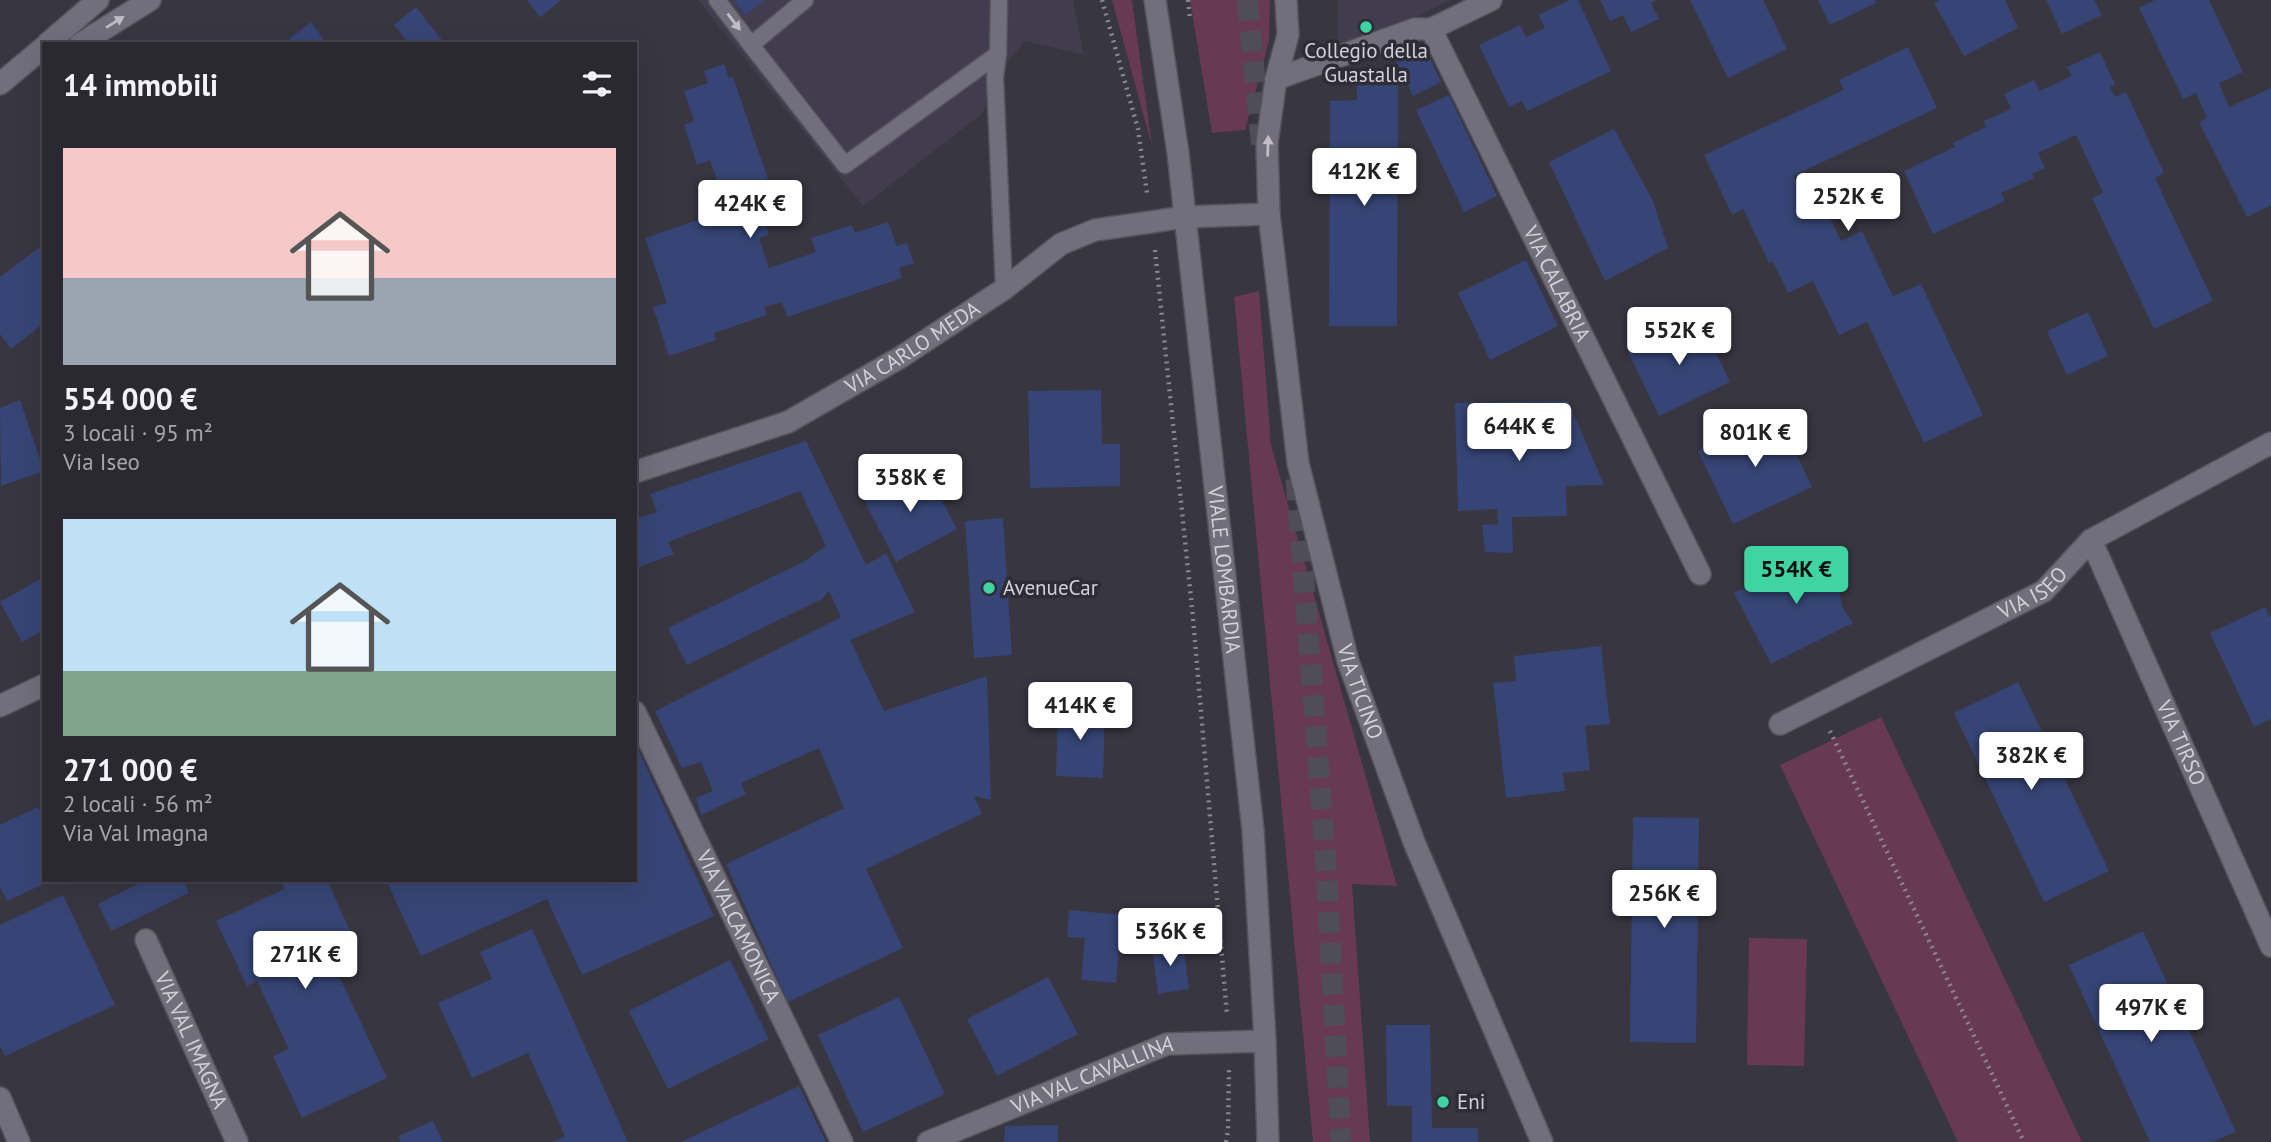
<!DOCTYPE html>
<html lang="it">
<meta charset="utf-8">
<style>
:root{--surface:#2a2831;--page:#36343d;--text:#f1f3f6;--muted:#a5a6ab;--line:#46444d;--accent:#3fd4a2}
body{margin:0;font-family:"PT Sans",sans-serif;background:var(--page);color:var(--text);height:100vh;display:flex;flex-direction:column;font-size:26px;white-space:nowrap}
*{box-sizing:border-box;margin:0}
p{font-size:23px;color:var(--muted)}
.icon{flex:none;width:38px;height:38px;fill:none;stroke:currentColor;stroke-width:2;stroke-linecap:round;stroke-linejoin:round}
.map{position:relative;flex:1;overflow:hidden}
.sheet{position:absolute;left:42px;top:42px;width:595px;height:840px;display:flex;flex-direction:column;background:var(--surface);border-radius:0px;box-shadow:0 7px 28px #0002,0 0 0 2px var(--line)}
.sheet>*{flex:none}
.price{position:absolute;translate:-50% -60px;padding:0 16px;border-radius:7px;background:#fff;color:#222;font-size:23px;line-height:46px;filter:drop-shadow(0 2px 4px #0008)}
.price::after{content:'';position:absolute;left:50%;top:42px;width:21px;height:16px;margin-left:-10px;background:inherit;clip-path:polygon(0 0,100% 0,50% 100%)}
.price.active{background:var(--accent);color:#111}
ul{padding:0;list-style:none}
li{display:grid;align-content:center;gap:14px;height:371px;padding:0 21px}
li span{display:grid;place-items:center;height:217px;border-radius:0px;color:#555}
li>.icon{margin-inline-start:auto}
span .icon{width:126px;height:126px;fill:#fffc;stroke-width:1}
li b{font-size:30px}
h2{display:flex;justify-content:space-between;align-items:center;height:84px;padding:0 21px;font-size:30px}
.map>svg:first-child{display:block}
.built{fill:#413d4e}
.green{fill:#683952}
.building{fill:#364575}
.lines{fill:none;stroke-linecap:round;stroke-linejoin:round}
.highway-tunnel{stroke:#4f4d58;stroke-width:21;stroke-dasharray:21 10;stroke-linecap:butt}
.lane-casing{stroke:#56535d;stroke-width:19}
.street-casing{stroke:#56535d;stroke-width:24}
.secondary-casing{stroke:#56535d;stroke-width:24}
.path{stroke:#898790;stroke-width:4.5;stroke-dasharray:2 5;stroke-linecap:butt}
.lane{stroke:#726f7c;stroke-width:16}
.street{stroke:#726f7c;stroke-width:21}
.secondary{stroke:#726f7c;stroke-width:21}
.oneway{fill:#c0bdc6}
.poi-dot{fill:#3fd4a2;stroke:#2e2c37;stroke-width:2.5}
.labels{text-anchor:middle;stroke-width:7;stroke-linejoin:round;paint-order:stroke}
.poi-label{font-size:21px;fill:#d3d1d8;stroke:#2e2c37;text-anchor:start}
.street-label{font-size:21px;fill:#d3d1d8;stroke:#2e2c37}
</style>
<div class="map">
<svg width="2271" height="1142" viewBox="0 0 2271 1142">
<rect width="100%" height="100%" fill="#383641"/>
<g class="built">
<polygon points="698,0 1073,0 1084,55 1025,41 995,77 983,113 863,206"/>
<polygon points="1338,0 1451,0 1337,55"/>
</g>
<g class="green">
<polygon points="1112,0 1132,0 1152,146"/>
<polygon points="1190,0 1270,0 1269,41 1245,130 1212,133"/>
<polygon points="1259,291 1271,445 1397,886 1352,884 1370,1142 1313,1142 1234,297"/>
<polygon points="1881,717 2082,1142 1958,1142 1780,765"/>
<polygon points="1749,938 1807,939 1804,1066 1747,1065"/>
</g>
<g class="building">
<polygon points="527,0 561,0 540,17"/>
<polygon points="734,0 765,0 745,15"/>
<polygon points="1570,0 1578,0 1611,71 1527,111 1522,101 1509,107 1479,45 1520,25 1526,37 1545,28 1538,15"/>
<polygon points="1600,0 1657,0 1651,3 1659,19 1631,32 1623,15 1610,21"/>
<polygon points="1690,0 1763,0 1787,49 1728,78"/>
<polygon points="1818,0 1875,0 1876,3 1830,25"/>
<polygon points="1939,0 2005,0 2018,28 1964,56 1934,3"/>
<polygon points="2046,0 2094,0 2102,15 2062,34"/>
<polygon points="2155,0 2209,0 2243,72 2219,83 2229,107 2271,88 2271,205 2247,217 2199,122 2207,118 2196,93 2183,99 2139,8"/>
<polygon points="416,7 445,44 409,44 394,25"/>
<polygon points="311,22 327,44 283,44"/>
<polygon points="1424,45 1441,82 1413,96 1395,59"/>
<polygon points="1908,47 1937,108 1793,176 1806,202 1819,195 1841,241 1862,231 1893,296 1921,284 1983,415 1924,443 1867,322 1839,335 1813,281 1788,293 1773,262 1769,263 1743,209 1732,215 1704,155 1844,90 1839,80"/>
<polygon points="2100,52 2115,85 2110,87 2115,97 2126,92 2164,173 2155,178 2213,301 2154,329 2092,198 2103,193 2076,135 2038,153 2045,168 2032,174 2034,178 2001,193 2005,201 1933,234 1904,171 1955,147 1953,143 1986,127 1984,121 2011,109 2004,94 2034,80 2040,91 2072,76 2067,67"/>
<polygon points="724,64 729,78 733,77 773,194 758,199 769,235 759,238 769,268 816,252 811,238 852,225 855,233 888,222 897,246 907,243 914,263 899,268 902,278 787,317 782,302 764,307 767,315 714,333 716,340 669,356 653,307 667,303 645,238 727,210 710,160 697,165 684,125 694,121 684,91 708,83 704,71"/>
<polygon points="1357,85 1398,85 1397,326 1329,326 1330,101 1357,100"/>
<polygon points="1449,95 1497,196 1464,212 1416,110"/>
<polygon points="1614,129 1653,201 1668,248 1605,281 1549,162"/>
<polygon points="44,244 44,323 11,349 0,334 0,277"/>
<polygon points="1526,260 1558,326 1490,360 1458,293"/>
<polygon points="2088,312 2108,356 2067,375 2047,331"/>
<polygon points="1699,317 1730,382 1659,416 1628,352"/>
<polygon points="1101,390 1102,444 1120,444 1120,486 1030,488 1028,391"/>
<polygon points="20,400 44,471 1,486 0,408"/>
<polygon points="1568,401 1604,485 1566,486 1567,516 1512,517 1513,553 1485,552 1482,525 1498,524 1497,509 1458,511 1455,403"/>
<polygon points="1777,413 1812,487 1733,524 1698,451"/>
<polygon points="806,441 866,565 886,553 915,612 850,640 884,711 987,676 991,800 974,796 982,814 866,869 903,948 788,1002 726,864 844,808 819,748 741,783 746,794 701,815 696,798 713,791 701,762 682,768 655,711 841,617 829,591 822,599 687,665 668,628 803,562 826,546 800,491 668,542 674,554 636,568 635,519 657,512 650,494"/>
<polygon points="924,467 957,529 896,562 863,498"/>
<polygon points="1003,518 1012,655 974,658 965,521"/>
<polygon points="1833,546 1842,607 1853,623 1771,664 1734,593"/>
<polygon points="44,577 44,630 22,642 0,602"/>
<polygon points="2265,607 2271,619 2271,719 2254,727 2210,633"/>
<polygon points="1601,646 1610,724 1585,726 1590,770 1563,773 1565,791 1506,798 1493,683 1516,681 1514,656"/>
<polygon points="2018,682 2109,871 2044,902 1954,713"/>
<polygon points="1058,707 1105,709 1103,778 1056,776"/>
<polygon points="635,742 714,916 582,975 547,899 421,956 386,880 635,880"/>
<polygon points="38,807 44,820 44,880 52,880 7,901 0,887 0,825"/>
<polygon points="1633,817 1699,818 1696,1043 1630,1042"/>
<polygon points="146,880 183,880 189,893 111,931 98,904"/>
<polygon points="282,880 327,880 352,935 326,948 387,1078 302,1118 273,1056 289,1049 257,981 247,986 216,921 284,889"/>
<polygon points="63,895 115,1005 5,1056 0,1046 0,925"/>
<polygon points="1069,910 1122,915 1116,983 1081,980 1085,938 1067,937"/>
<polygon points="532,929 628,1142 552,1142 565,1136 528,1053 472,1078 438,1003 492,979 480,952"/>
<polygon points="2143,931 2236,1132 2212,1142 2150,1142 2069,965"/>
<polygon points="1183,943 1189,989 1158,994 1152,948"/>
<polygon points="730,960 769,1039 668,1089 629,1011"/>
<polygon points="1048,977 1078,1034 997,1076 967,1019"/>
<polygon points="899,997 945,1094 863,1132 818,1035"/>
<polygon points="1386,1025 1430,1025 1432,1128 1478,1128 1478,1142 1412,1142 1412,1106 1387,1106"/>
<polygon points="799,1086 826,1142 681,1142"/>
<polygon points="433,1121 443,1142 401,1142 398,1136"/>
<polygon points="1058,1125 1058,1142 1004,1142 1005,1126"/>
</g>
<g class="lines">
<g class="highway-tunnel">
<polyline points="1247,0 1262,148"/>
<polyline points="1296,479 1325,850 1341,1142"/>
</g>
<defs>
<g id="lane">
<polyline points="717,0 751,45"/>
<polyline points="805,0 751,45 845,165 998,54"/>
<polyline points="999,0 998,54 995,77 1004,289"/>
</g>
<g id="street">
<path id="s1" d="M1286 0 1288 35 1276 79 1267 143 1269 214 1298 463 1348 661 1414 842 1542 1142"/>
<path id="s2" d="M1431 29 1700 574"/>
<polyline points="1276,79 1415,29 1431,29 1491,0"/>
<path id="s3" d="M635 472 788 422 901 357 1004 289 1061 244 1095 230 1151 222 1184 217 1269 214"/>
<path id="s4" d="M2091 540 2271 946"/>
<polyline points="0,706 44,685"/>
<path id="s5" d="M635 712 842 1142"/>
<path id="s6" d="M1780 724 2044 591 2091 540 2271 443"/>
<path id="s7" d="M146 940 237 1142"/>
<polyline points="0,1098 19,1142"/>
<path id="s8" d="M928 1142 1167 1044 1265 1041"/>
</g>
<g id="secondary">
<path id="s9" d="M1155 0 1178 153 1253 830 1265 1041 1268 1142"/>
<polyline points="47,44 98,0"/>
<polyline points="80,44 150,0"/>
<polyline points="0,84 44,47"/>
</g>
</defs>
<use href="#lane" class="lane-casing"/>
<use href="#street" class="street-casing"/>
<use href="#secondary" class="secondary-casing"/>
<g class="path">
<polyline points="1102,0 1138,129 1147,193"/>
<polyline points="1188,0 1190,19"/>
<polyline points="1155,250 1193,618 1227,1015"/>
<polyline points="1830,731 2024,1142"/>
<polyline points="1226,1142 1228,1131 1229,1069"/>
</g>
<use href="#lane" class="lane"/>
<use href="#street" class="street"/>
<use href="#secondary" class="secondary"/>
</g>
<defs><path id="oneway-solid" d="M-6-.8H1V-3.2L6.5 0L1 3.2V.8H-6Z" transform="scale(1.75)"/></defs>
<g class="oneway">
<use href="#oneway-solid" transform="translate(115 22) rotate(-32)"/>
<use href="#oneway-solid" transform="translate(734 22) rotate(53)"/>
<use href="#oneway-solid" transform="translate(1268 146) rotate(-88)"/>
</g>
<g class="poi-dot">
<circle cx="1366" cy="27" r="7"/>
<circle cx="989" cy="588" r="7"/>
<circle cx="1443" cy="1102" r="7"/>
</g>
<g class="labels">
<g class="poi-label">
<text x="1366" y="58" text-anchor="middle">Collegio della<tspan x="1366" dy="24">Guastalla</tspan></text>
<text x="1003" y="595">AvenueCar</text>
<text x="1457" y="1109">Eni</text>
</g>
<g class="street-label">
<text dy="7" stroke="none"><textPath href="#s2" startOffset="284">VIA CALABRIA</textPath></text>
<text dy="7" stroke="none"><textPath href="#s3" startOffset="306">VIA CARLO MEDA</textPath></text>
<text dy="7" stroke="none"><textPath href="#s9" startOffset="574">VIALE LOMBARDIA</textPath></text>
<text dy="7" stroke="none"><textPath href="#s6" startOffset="285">VIA ISEO</textPath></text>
<text dy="7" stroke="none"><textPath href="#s1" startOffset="704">VIA TICINO</textPath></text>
<text dy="7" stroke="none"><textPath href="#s4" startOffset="222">VIA TIRSO</textPath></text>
<text dy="7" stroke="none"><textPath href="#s5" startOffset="238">VIA VALCAMONICA</textPath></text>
<text dy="7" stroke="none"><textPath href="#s7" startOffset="110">VIA VAL IMAGNA</textPath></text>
<text dy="7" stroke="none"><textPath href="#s8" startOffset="178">VIA VAL CAVALLINA</textPath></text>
</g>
</g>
</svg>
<b class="price" style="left:1364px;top:208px">412K €</b>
<b class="price" style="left:1848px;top:233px">252K €</b>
<b class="price" style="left:750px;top:240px">424K €</b>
<b class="price" style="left:1679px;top:367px">552K €</b>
<b class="price" style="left:1519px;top:463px">644K €</b>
<b class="price" style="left:1755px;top:469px">801K €</b>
<b class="price" style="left:910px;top:514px">358K €</b>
<b class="price active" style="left:1796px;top:606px">554K €</b>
<b class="price" style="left:1080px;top:742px">414K €</b>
<b class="price" style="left:2031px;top:792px">382K €</b>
<b class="price" style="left:1664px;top:930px">256K €</b>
<b class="price" style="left:1170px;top:968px">536K €</b>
<b class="price" style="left:305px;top:991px">271K €</b>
<b class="price" style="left:2151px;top:1044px">497K €</b>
<section class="sheet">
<h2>14 immobili<svg class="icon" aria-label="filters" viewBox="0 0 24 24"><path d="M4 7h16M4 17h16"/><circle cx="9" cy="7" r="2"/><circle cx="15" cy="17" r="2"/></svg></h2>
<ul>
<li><span style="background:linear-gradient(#f6c9c9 60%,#9aa5b1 0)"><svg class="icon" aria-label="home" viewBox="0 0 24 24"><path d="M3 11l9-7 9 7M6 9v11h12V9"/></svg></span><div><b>554 000 €</b><p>3 locali · 95 m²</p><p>Via Iseo</p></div></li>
<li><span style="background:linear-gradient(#bfe0f5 70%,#7fa58c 0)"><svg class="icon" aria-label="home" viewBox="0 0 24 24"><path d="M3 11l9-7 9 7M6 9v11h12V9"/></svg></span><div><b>271 000 €</b><p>2 locali · 56 m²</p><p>Via Val Imagna</p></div></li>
</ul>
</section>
</div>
